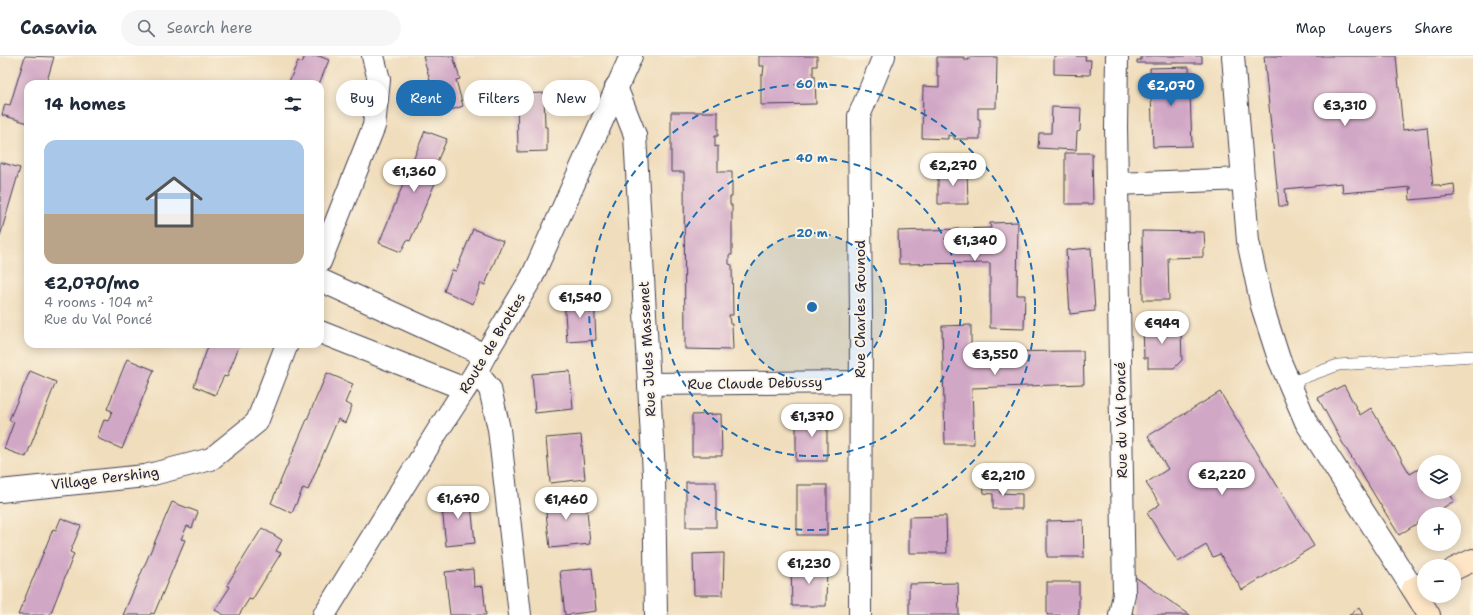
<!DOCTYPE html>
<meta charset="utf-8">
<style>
:root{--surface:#fff;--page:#f6f6f7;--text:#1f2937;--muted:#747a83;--line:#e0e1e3;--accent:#1f6fb2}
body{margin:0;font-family:"Shantell Sans",sans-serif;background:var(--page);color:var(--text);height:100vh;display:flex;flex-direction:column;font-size:15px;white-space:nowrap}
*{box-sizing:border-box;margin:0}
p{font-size:13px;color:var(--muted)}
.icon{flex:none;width:22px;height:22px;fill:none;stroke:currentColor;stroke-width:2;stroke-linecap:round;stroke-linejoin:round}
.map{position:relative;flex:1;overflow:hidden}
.panel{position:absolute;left:24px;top:24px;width:300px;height:268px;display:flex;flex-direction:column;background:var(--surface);border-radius:12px;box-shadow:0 2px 10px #0003}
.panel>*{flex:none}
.hud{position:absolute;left:336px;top:24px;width:380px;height:36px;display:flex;gap:8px}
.buttons{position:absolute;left:1417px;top:399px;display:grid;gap:8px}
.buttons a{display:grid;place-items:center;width:44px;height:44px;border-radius:50%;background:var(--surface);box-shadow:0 2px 10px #0003;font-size:20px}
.price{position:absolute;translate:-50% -34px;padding:0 9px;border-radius:14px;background:#fff;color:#222;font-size:13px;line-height:26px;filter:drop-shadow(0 1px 2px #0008)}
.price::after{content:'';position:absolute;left:50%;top:24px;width:12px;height:9px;margin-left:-6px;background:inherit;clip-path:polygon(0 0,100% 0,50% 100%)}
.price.active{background:var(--accent);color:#fff}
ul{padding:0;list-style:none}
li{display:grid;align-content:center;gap:8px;height:212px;padding:0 20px}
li+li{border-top:1px solid var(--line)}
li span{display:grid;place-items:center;height:124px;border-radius:12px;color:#555}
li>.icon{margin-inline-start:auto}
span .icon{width:72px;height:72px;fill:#fffc;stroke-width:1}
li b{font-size:17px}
h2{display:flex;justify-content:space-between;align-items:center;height:48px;padding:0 20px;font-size:17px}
.pill{padding:0 14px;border-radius:18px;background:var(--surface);box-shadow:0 2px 10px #0003;font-size:14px;line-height:36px}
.pill.active{background:var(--accent);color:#fff}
header{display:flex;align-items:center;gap:24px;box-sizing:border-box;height:56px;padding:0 20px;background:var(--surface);border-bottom:1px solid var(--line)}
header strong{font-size:19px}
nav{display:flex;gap:22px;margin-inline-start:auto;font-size:14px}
.search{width:280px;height:36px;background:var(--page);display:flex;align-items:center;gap:10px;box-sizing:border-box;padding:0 14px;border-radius:22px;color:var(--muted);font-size:15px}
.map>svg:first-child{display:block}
.building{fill:#d1a7c6}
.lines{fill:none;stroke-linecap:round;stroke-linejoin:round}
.service-casing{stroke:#413e4e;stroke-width:12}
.minor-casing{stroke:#413e4e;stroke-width:24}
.tertiary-casing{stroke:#413e4e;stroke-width:24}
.secondary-casing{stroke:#413e4e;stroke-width:24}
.service{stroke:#fff;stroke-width:11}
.minor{stroke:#fff;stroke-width:22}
.tertiary{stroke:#fff;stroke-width:22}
.secondary{stroke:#fde5c5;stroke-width:22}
.ring{fill:none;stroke:#1f6fb2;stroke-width:2;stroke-dasharray:7 5}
.labels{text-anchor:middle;stroke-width:4;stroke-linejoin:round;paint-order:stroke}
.street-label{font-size:14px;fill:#22223b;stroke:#fcf5e5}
.centre{fill:#1f6fb2;stroke:#fcf5e5;stroke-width:2}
.ring-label{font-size:12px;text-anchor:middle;font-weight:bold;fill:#1f6fb2;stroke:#fcf5e5;stroke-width:4;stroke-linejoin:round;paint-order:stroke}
</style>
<header>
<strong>Casavia</strong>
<div class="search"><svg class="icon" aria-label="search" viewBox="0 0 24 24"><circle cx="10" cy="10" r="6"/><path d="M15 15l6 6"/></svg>Search here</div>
<nav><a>Map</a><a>Layers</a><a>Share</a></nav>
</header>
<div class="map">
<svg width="1473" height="559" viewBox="0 0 1473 559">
<rect width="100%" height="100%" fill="#fcf5e5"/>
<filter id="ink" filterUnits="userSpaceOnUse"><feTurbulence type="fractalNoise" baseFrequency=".025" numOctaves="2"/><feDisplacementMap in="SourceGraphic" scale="8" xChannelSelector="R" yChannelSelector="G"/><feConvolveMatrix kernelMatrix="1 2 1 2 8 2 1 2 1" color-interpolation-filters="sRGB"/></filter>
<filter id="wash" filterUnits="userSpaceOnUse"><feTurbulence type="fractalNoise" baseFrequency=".012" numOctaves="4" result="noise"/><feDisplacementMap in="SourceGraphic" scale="16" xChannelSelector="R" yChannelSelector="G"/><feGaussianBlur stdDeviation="0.9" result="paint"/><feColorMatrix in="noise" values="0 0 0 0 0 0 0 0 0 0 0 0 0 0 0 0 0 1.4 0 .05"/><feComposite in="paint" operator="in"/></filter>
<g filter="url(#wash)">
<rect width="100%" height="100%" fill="#f0ddbc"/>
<g id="blocks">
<g class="building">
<polygon points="25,0 54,1 46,28 28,28 28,67 2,59 5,48 10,49"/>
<polygon points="305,0 319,0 329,4 319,28 288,28 298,5 302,7"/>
<polygon points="423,0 453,0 460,23 456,24 463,50 442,57 438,44 436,45"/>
<polygon points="759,0 817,0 817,10 813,10 813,20 815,20 816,48 761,49 761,19 763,19 764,10 759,10"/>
<polygon points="1054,0 1086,0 1085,4 1091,4 1090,19 1054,18"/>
<polygon points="1141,0 1202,0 1202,7 1137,7 1137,4 1141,4"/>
<polygon points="1264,0 1396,0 1403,74 1427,71 1433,129 1440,129 1440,130 1454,128 1455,140 1410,144 1409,133 1411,133 1411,131 1343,137 1342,127 1285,133 1287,150 1279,150"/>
<polygon points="937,1 964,1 964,4 969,4 969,1 997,1 996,52 978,52 978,63 980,63 980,83 954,83 954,80 948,79 948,83 922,82 923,30 939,31 939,20 937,20"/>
<polygon points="1189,11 1192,90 1153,91 1150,12"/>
<polygon points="544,37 545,71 547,71 547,95 518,96 517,38"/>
<polygon points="1052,51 1081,52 1080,75 1077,76 1076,94 1038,92 1039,77 1051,77"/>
<polygon points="671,56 718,56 718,80 715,80 715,91 718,90 718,116 732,116 732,141 730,141 730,149 732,149 732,199 729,199 729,208 732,209 733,259 729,259 730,268 732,268 733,294 685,293 684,116 671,116"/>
<polygon points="425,75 447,83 436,108 442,111 410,185 407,184 401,196 379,187"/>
<polygon points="1065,97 1092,97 1093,148 1065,148"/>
<polygon points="0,106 20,112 0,180"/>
<polygon points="938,114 967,114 968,148 938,148"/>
<polygon points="1018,166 1017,239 1025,239 1024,273 990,272 990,207 899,208 898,175 991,172 990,167"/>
<polygon points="473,173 503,185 485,229 481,227 473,248 444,235 452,214 456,215"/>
<polygon points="1142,175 1204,176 1205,193 1203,193 1203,201 1168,202 1169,244 1143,244"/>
<polygon points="1091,192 1095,255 1070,258 1066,194"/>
<polygon points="594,240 596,284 567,286 564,242"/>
<polygon points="1169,264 1170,275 1181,276 1182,304 1174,312 1148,312 1148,302 1144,302 1143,265"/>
<polygon points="971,269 971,296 1083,295 1084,328 972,332 974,388 945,388 942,270"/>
<polygon points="209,288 240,288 227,321 224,320 215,339 194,330"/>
<polygon points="127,303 154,314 122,393 97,382 104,364 108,365 112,355 107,353"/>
<polygon points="30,315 56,326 26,401 4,393 14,366 9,364"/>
<polygon points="570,315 573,353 535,357 532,318"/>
<polygon points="327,317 353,328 345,347 352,350 345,367 338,363 308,434 303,432 292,457 271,447"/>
<polygon points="1344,329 1360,359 1371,352 1410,418 1424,410 1424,436 1449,436 1454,445 1433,458 1424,458 1424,463 1399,479 1342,386 1318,342"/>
<polygon points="1220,336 1314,490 1242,534 1220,498 1213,501 1206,489 1178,506 1147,457 1160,448 1146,427 1168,413 1148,380"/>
<polygon points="721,358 722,400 692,400 692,359"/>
<rect x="796" y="359" width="31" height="46"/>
<polygon points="581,379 585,423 550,427 546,382"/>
<rect x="686" y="426" width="30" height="45"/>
<polygon points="983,426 1000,426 1000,437 1022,438 1022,453 993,453 993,438 984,437"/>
<rect x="797" y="429" width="30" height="50"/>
<polygon points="574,435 575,448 583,447 584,454 587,454 590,488 550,492 544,439"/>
<polygon points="470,438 475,487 446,490 441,441"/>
<polygon points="172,446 198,456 192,472 187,470 181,483 185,484 154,558 151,557 150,559 123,559"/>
<polygon points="946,460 947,497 909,497 909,461"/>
<polygon points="61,462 81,470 70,496 74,498 50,559 18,559 53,473 56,474"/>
<polygon points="1083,464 1084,501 1047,501 1047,465"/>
<polygon points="262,472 282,484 276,495 281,497 252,544 249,543 239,559 224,559 215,554 230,531 227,529"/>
<polygon points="724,497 723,539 694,539 693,498"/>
<polygon points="791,508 827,508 826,550 792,550"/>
<polygon points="592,512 596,555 565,559 560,515"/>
<polygon points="473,513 474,531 483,530 486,559 450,559 445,516"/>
<polygon points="1135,521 1190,559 1135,559 1132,557"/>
<rect x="1047" y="526" width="32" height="33"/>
<polygon points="958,527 959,559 909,559 909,528"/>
<polygon points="1359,552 1363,559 1349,559"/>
</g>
</g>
</g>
<g filter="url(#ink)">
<use href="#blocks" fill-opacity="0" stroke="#413e4e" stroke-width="1"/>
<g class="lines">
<defs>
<polyline id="service" points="1289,327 1338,309 1473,300"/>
<g id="minor">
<polyline points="1117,0 1116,71 1124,538 1120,559"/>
<polyline points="616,31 635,79 654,418 656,559"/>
<polyline points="1117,128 1243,123"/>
<polyline points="320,206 374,70 379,24 373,0"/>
<polyline points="320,224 485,299"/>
<polyline points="320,276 465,333"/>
<polyline points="476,316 490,333 499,373 520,559"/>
<polyline points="649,328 861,326"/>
<polyline points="0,435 145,420 211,403 257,366 287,288"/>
<polyline points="860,559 861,260 859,60 884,0"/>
</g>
<g id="tertiary">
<polyline points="1233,0 1248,185 1262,250 1279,303 1306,366 1413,533"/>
<polyline points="324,559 437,376 476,316 485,299 532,221 631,0"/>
</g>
<g id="secondary">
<polyline points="1454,513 1473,504"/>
<polyline points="1424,527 1413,533 1429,559"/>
</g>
</defs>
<use href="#service" class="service-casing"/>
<use href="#minor" class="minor-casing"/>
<use href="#tertiary" class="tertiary-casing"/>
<use href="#secondary" class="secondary-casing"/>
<use href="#service" class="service"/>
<use href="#minor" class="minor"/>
<use href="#tertiary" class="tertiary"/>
<use href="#secondary" class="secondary"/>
</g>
</g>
<circle cx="812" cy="251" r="74" fill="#1f6fb2" fill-opacity=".12"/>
<g class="ring">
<circle cx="812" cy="251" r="74"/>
<circle cx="812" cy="251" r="149"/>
<circle cx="812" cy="251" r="223"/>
</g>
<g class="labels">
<g class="street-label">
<text transform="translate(860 253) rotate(-90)" y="5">Rue Charles Gounod</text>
<text transform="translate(492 287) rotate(-59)" y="5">Route de Brottes</text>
<text transform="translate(647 293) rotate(-93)" y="5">Rue Jules Massenet</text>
<text transform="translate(755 327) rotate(-1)" y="5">Rue Claude Debussy</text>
<text transform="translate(1121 364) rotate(-91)" y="5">Rue du Val Poncé</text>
<text transform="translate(105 422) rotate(-7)" y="5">Village Pershing</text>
</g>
</g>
<circle cx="812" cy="251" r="6" class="centre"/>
<g class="ring-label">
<text x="812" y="32">60 m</text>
<text x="812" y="106">40 m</text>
<text x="812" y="181">20 m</text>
</g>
</svg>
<div class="buttons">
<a><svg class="icon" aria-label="layers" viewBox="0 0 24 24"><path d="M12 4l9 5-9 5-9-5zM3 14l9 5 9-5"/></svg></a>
<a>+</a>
<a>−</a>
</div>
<b class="price active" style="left:1171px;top:51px">€2,070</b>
<b class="price" style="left:1345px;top:71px">€3,310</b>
<b class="price" style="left:953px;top:131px">€2,270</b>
<b class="price" style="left:414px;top:137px">€1,360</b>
<b class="price" style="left:975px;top:206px">€1,340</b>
<b class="price" style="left:580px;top:263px">€1,540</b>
<b class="price" style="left:1162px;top:289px">€949</b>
<b class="price" style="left:995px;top:320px">€3,550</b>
<b class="price" style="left:812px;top:382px">€1,370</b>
<b class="price" style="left:1222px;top:440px">€2,220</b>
<b class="price" style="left:1003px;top:441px">€2,210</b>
<b class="price" style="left:458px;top:464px">€1,670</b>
<b class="price" style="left:566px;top:465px">€1,460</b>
<b class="price" style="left:809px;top:529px">€1,230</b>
<div class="hud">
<a class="pill">Buy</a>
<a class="pill active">Rent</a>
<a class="pill">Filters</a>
<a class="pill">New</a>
</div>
<section class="panel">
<h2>14 homes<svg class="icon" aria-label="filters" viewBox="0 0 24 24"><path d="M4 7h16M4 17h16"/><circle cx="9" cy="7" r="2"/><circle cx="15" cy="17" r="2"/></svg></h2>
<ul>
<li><span style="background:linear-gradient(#a9c7e8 60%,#b9a48a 0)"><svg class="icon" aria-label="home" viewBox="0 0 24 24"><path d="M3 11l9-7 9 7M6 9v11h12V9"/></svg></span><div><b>€2,070/mo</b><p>4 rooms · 104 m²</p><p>Rue du Val Poncé</p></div></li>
</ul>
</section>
</div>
